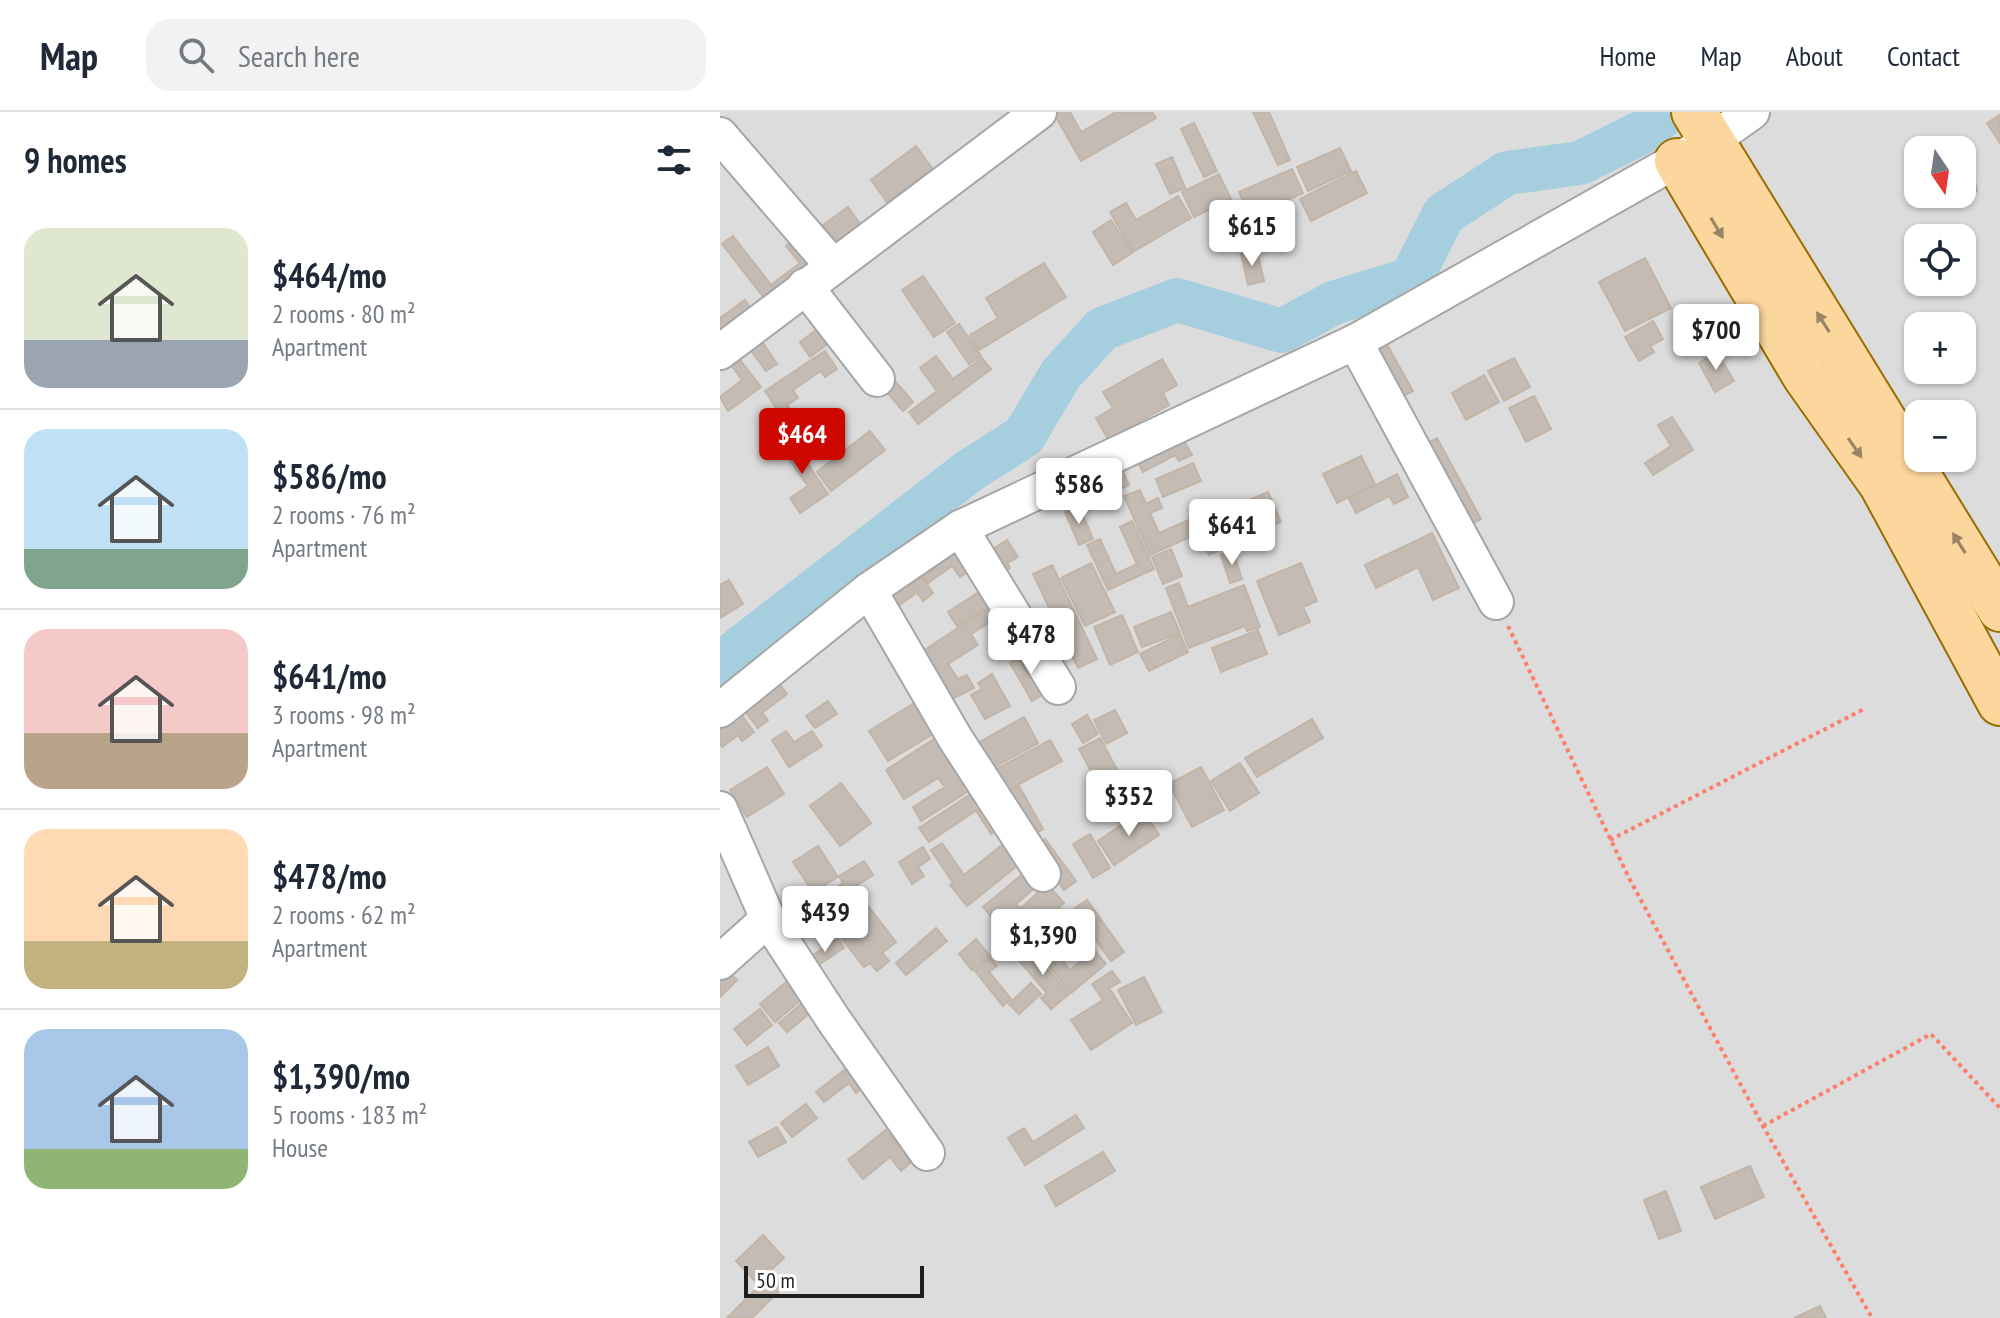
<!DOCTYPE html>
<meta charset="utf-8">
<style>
:root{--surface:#fff;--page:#f2f2f3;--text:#1f2937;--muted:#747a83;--line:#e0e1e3;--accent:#ce0800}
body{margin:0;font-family:"PT Sans Narrow",sans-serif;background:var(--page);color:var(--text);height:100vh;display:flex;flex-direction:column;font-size:30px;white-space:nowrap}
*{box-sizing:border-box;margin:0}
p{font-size:26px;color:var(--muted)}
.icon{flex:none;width:44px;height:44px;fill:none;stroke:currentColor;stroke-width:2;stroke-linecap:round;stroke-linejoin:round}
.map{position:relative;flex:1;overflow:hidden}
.panel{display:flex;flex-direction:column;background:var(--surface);width:720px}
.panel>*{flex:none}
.needle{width:52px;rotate:167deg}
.buttons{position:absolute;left:1184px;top:24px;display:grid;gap:16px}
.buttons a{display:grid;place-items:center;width:72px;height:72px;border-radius:16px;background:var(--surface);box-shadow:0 2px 6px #0004;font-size:40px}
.scale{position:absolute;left:24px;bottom:20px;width:180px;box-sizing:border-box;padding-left:8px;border:4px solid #1f1f1f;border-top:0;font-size:22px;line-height:28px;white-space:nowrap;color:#1f1f1f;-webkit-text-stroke:6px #fff;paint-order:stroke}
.price{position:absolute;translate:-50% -68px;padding:0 18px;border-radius:8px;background:#fff;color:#222;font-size:26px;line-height:52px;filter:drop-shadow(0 2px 4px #0008)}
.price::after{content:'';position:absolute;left:50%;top:48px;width:24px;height:18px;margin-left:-12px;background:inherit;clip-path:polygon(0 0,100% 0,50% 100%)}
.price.on{background:var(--accent);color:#fff}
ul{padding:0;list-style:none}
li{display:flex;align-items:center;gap:24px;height:200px;padding:0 24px}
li+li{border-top:2px solid var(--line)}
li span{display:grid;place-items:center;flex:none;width:224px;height:160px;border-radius:24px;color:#555}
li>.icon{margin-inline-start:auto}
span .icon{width:96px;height:96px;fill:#fffc;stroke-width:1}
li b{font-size:34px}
h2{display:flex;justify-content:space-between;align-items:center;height:96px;padding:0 24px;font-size:34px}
header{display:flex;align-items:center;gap:48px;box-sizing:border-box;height:112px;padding:0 40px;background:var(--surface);border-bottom:2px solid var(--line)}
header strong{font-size:38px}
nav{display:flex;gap:44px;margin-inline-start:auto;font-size:28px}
.search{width:560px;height:72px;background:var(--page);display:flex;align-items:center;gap:20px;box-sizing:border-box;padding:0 28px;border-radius:24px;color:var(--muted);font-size:30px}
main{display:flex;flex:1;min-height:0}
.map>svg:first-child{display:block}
.residential{fill:#dddcdc;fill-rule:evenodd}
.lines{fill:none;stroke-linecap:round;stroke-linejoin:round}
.river{stroke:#a5cfde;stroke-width:44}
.building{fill:#c4bcb4;stroke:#c2b4a7;stroke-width:2}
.minor-casing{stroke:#a6a6a6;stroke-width:38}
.major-casing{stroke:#9a6d00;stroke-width:48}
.path{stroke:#fb7f6b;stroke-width:4;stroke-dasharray:4 4;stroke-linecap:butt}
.minor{stroke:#fff;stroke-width:34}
.major{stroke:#fcd79d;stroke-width:44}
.oneway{fill:#998464}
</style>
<header>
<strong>Map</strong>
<div class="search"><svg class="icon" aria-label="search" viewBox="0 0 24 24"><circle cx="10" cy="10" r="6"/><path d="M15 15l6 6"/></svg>Search here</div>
<nav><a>Home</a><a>Map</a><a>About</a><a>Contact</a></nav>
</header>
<main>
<section class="panel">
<h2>9 homes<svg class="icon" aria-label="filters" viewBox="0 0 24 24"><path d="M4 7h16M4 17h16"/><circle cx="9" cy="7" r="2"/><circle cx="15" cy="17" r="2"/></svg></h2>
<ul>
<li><span style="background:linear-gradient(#dfe7d0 70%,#9aa5b1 0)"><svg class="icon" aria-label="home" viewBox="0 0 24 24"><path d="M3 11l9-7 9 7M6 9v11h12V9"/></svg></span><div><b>$464/mo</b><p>2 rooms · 80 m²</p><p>Apartment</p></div></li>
<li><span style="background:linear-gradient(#bfe0f5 75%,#7fa58c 0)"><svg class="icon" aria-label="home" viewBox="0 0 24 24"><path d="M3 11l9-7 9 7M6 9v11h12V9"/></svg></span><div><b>$586/mo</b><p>2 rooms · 76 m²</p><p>Apartment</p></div></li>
<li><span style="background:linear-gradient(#f6c9c9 65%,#b9a48a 0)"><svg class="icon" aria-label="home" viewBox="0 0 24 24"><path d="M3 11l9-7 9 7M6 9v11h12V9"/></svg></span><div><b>$641/mo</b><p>3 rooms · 98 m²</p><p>Apartment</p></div></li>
<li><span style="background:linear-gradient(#ffd9b3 70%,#c2b280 0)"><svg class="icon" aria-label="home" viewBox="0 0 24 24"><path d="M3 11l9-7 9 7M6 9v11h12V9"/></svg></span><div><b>$478/mo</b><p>2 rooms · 62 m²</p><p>Apartment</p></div></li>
<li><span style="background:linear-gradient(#a9c7e8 75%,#8fb573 0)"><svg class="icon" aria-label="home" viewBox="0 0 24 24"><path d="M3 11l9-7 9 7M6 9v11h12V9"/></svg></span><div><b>$1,390/mo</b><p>5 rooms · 183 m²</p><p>House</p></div></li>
</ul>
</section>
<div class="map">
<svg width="1280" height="1206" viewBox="0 0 1280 1206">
<rect width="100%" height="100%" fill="#f0ede5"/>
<path class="residential" d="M0 0H1280V1206H0ZM1198 38H1242V82H1198ZM1198 126H1242V170H1198ZM1198 214H1242V258H1198ZM1198 302H1242V346H1198Z"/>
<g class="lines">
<polyline class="river" points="0,552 249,359 304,324 341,262 382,217 457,188 562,219 613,191 691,167 724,102 787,61 860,51 924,19 948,0"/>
</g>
<g class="building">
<polygon points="333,0 350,0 361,20 396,0 432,0 436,6 361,49"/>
<polygon points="533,0 549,0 570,48 558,53"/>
<polygon points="1280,3 1280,31 1267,11"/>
<polygon points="474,11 497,59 484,65 461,17"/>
<polygon points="196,34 212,56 167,90 151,68"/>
<polygon points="620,36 631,59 588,79 577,55"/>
<polygon points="452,45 465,76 450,82 436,52"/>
<polygon points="572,57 583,81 530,105 519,80"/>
<polygon points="1252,57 1257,79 1216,88 1214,82 1242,82 1242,59"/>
<polygon points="636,59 647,81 591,109 580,87"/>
<polygon points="499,62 511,87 474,105 462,80"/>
<polygon points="458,84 471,106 413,140 390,100 406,91 416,108"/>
<polygon points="128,95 143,116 109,139 95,119"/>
<polygon points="391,108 412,141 393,153 373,120"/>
<polygon points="13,124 51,173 80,151 66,134 79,124 100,152 49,192 2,132"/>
<polygon points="537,138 544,169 528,173 521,142"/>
<polygon points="925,146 951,196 905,219 879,170"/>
<polygon points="324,151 346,185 259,238 250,223 278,206 266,186"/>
<polygon points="203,164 235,211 214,225 182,178"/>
<polygon points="25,188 33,200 0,224 0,206"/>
<polygon points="933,209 943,227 930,234 934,240 919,249 905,225"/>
<polygon points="107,210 117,225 90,245 80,230"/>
<polygon points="239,212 261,244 249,252 227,220"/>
<polygon points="36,221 57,252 46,259 24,229"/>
<polygon points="665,229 693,279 683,284 656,235"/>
<polygon points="105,239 117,257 105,265 101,259 73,278 78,286 67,293 78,309 69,315 45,279"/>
<polygon points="14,240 41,275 8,299 0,285 22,268 6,246"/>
<polygon points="997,240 1014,269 995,280 979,251"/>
<polygon points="216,244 233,267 262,246 271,257 198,312 189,300 217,279 200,256"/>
<polygon points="794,246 810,275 784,289 768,259"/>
<polygon points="442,247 457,273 443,281 449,293 388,327 376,306 393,296 383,280"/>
<polygon points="764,263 779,290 746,308 732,281"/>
<polygon points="175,269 193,290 183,299 165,278"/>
<polygon points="814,284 831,317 806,330 789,296"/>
<polygon points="952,305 973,338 933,363 925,351 951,334 938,313"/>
<polygon points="458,318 472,343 459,349 455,343 423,360 413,342"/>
<polygon points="150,319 165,338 111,379 97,360"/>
<polygon points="67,321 108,382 80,401 70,386 88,374 56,329"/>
<polygon points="717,326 761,407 750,413 706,332"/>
<polygon points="641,344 655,372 617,391 603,362"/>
<polygon points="473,351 481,369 443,385 436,367"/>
<polygon points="401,356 409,373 364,394 357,377"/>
<polygon points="677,362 688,385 674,392 669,384 636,401 629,387"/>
<polygon points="420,378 426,392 438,386 442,396 430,401 439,421 492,398 499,412 430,443 404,384"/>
<polygon points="548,380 561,410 521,427 508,397"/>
<polygon points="359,394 373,427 359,433 345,400"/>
<polygon points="412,409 434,457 388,478 367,433 380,427 396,462 417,452 400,415"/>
<polygon points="498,414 508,434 489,443 479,423"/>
<polygon points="712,421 739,476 713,488 698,455 656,476 645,453"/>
<polygon points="287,428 298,445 287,451 290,456 277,465 263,443"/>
<polygon points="237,433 253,456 240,465 232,454 208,471 200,458"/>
<polygon points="451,437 462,464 443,472 432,445"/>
<polygon points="513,439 522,467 510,471 501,443"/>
<polygon points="371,451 395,500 365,514 341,466"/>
<polygon points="581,451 597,489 583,495 590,510 559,523 537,469"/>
<polygon points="332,453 377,547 358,556 313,462"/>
<polygon points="199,460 213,481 203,489 188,468"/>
<polygon points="184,467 195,482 172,498 161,483"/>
<polygon points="9,468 23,492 0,506 0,473"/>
<polygon points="459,471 468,495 524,473 540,515 527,519 525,514 469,536 446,476"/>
<polygon points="267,475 276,489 237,514 228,500"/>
<polygon points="276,491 306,537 292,547 269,511 251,522 258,533 228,552 238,567 247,563 254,576 228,589 200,541"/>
<polygon points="451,500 460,521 422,535 414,515"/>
<polygon points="402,503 418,540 390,553 374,515"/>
<polygon points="538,518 547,542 501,560 492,536"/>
<polygon points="460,522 468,540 429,559 420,542"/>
<polygon points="310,539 332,577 312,589 290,551"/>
<polygon points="272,562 290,594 265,607 251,583 262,577 258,571"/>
<polygon points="58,570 67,582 42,601 48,608 38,616 23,597"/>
<polygon points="201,587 220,618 168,649 149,619"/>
<polygon points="108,589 117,602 95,616 86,604"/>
<polygon points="18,598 34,620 22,629 18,623 2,635 0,632 0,611"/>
<polygon points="395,598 407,621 386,632 374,608"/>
<polygon points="367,603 378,622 363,631 352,612"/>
<polygon points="304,605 318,631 269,658 254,633"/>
<polygon points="592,607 603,626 537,665 525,646"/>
<polygon points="66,619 74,630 92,619 102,634 69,655 52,628"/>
<polygon points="222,622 255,675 201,709 193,695 225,675 218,666 184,687 166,658"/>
<polygon points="380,626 413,687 392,698 359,637"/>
<polygon points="330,628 342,649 283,681 271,660"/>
<polygon points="520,651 539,681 510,699 491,669"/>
<polygon points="47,655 64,682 27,705 10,678"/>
<polygon points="481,655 504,698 472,715 449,672"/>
<polygon points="121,671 151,711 120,734 90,694"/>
<polygon points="299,674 323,717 309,725 284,682"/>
<polygon points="257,678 266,692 209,730 199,716"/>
<polygon points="269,692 283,715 271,722 257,700"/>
<polygon points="423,698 439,723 394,753 378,729"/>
<polygon points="370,722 390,756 373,766 353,732"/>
<polygon points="325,727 356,769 344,778 314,735"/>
<polygon points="286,730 302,750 247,794 230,773 233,771 211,738 222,731 244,763"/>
<polygon points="98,734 118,765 93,780 73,750"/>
<polygon points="203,735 210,747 198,755 204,764 192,772 179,750"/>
<polygon points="144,749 153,763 98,798 92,790 123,771 119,764"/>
<polygon points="311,755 323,769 296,792 313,812 292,830 263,795"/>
<polygon points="327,772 344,791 318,815 301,796"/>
<polygon points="80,779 91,791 64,814 54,801"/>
<polygon points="367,788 404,840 391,849 354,797"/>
<polygon points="148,794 176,830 162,841 169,849 157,859 150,851 144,855 116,819"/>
<polygon points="216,816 227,829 186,863 176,851"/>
<polygon points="321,824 350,858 374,838 386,852 351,881 311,832"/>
<polygon points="118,826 124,836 92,857 86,848"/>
<polygon points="256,827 270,844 252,858 239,842"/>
<polygon points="308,833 349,882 331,897 321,886 327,881 295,844"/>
<polygon points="270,846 277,854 269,860 291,887 283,894 255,859"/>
<polygon points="3,855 17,868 0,885 0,858"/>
<polygon points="392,859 400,870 389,876 412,911 371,938 351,908 383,888 372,872"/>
<polygon points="78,860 93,878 55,910 40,892"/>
<polygon points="424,865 442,900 416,913 398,878"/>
<polygon points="311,871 321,882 299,902 289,892"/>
<polygon points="88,886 96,896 67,920 59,911"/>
<polygon points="40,897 52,913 27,933 14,917"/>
<polygon points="48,935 59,954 28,973 16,954"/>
<polygon points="136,949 151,969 136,981 129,971 104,990 96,980"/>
<polygon points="86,992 97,1006 72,1025 61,1011"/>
<polygon points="356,1003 364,1016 305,1053 288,1026 304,1016 313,1030"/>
<polygon points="57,1015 66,1030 38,1045 29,1030"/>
<polygon points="166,1018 191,1050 181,1059 170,1045 143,1067 128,1048"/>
<polygon points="383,1040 395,1059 336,1094 325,1074"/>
<polygon points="1030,1054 1044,1085 995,1107 981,1075"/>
<polygon points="946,1079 961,1119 939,1127 924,1088"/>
<polygon points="43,1123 64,1146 37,1171 16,1149"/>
<polygon points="51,1162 63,1175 32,1206 7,1206"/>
<polygon points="1100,1194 1106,1206 1074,1206"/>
</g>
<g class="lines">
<defs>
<g id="minor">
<polyline points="0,23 112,153"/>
<polyline points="85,174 157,267"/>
<polyline points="635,230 776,490"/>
<polyline points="0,240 319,0"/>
<polyline points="240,416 338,575"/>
<polyline points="149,478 235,626 323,762"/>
<polyline points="0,598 149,478 240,416 635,230 991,29 1032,0"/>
<polyline points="0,697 48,807 113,907 207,1041"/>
<polyline points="0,850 48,807"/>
</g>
<g id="major">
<polyline points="974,0 1280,497"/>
<polyline points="957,49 1085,264 1162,373 1280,591"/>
</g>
</defs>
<use href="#minor" class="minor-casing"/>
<use href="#major" class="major-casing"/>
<g class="path">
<polyline points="788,514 910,768 1043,1014 1152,1206"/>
<polyline points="890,728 1144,597"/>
<polyline points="1043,1014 1211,922 1280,996"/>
</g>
<use href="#minor" class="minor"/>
<use href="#major" class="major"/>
</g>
<defs><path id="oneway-solid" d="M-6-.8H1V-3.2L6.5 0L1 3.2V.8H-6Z" transform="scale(2)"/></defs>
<g class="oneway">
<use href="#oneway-solid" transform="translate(997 116) rotate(59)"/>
<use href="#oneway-solid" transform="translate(1103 210) rotate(-122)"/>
<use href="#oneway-solid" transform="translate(1135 336) rotate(55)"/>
<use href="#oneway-solid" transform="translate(1239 431) rotate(-122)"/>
</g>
</svg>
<div class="buttons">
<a><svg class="needle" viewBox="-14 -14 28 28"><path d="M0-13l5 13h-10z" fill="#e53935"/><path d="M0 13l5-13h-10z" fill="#747a83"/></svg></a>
<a><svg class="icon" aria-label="locate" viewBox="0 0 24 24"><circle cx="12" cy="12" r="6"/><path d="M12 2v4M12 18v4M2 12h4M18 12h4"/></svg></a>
<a>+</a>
<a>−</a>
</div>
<div class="scale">50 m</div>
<b class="price" style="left:532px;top:156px">$615</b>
<b class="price" style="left:996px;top:260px">$700</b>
<b class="price on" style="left:82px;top:364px">$464</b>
<b class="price" style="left:359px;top:414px">$586</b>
<b class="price" style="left:512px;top:455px">$641</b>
<b class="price" style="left:311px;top:564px">$478</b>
<b class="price" style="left:409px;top:726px">$352</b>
<b class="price" style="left:105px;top:842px">$439</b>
<b class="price" style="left:323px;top:865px">$1,390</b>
</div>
</main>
